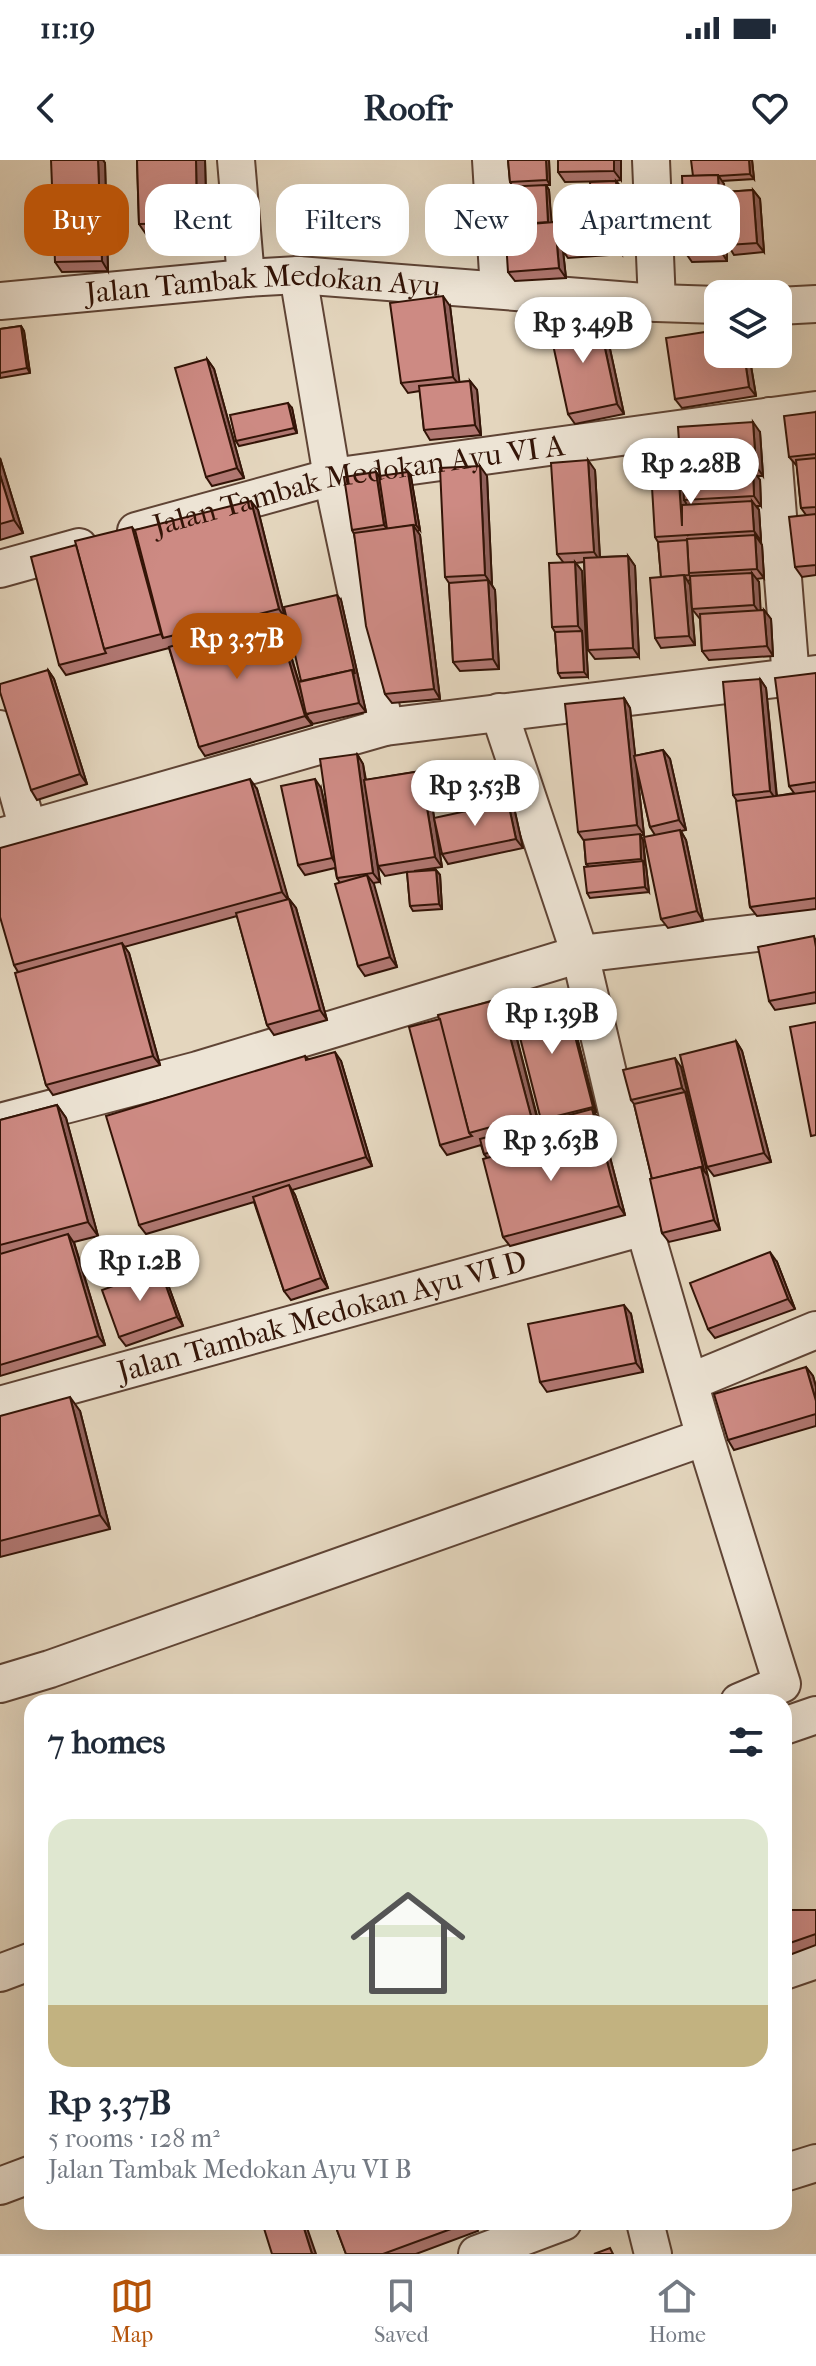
<!DOCTYPE html>
<meta charset="utf-8">
<style>
:root{--surface:#fff;--page:#f6f6f7;--text:#1f2937;--muted:#747a83;--line:#e0e1e3;--accent:#b45309}
body{margin:0;font-family:"IM FELL French Canon",serif;background:var(--page);color:var(--text);height:100vh;display:flex;flex-direction:column;font-size:30px;white-space:nowrap}
*{box-sizing:border-box;margin:0}
p{font-size:26px;color:var(--muted)}
.icon{flex:none;width:44px;height:44px;fill:none;stroke:currentColor;stroke-width:2;stroke-linecap:round;stroke-linejoin:round}
.map{position:relative;flex:1;overflow:hidden}
.side{position:absolute;left:24px;top:1534px;width:768px;height:536px;display:flex;flex-direction:column;background:var(--surface);border-radius:24px;box-shadow:0 8px 32px #0002}
.side>*{flex:none}
.guide{position:absolute;left:24px;top:24px;width:768px;height:72px;display:flex;gap:16px}
.fabs{position:absolute;left:704px;top:120px;display:grid;gap:16px}
.fabs a{display:grid;place-items:center;width:88px;height:88px;border-radius:16px;background:var(--surface);box-shadow:0 8px 32px #0002;font-size:40px}
.price{position:absolute;translate:-50% -68px;padding:0 18px;border-radius:28px;background:#fff;color:#222;font-size:26px;line-height:52px;filter:drop-shadow(0 2px 4px #0008)}
.price::after{content:'';position:absolute;left:50%;top:48px;width:24px;height:18px;margin-left:-12px;background:inherit;clip-path:polygon(0 0,100% 0,50% 100%)}
.price.selected{background:var(--accent);color:#fff}
ul{padding:0;list-style:none}
li{display:grid;align-content:center;gap:16px;height:424px;padding:0 24px}
li+li{border-top:2px solid var(--line)}
li span{display:grid;place-items:center;height:248px;border-radius:24px;color:#555}
li>.icon{margin-inline-start:auto}
span .icon{width:144px;height:144px;fill:#fffc;stroke-width:1}
li b{font-size:34px}
h2{display:flex;justify-content:space-between;align-items:center;height:96px;padding:0 24px;font-size:34px}
.tag{padding:0 28px;border-radius:24px;background:var(--surface);box-shadow:0 8px 32px #0002;font-size:28px;line-height:72px}
.tag.selected{background:var(--accent);color:#fff}
.status{display:flex;justify-content:space-between;align-items:center;height:56px;padding:0 40px;background:var(--surface);direction:ltr}
.status svg{height:22px;fill:currentColor}
header{display:flex;justify-content:space-between;align-items:center;height:104px;padding:0 24px;background:var(--surface);font-size:36px;font-weight:700}
.menu{display:flex;justify-content:space-around;align-items:center;height:112px;border-top:2px solid var(--line);background:var(--surface);font-size:22px;color:var(--muted)}
.menu a{display:grid;justify-items:center;gap:4px}
.menu .selected{color:var(--accent)}
.map>svg:first-child{display:block}
.lines{fill:none;stroke-linecap:round;stroke-linejoin:round}
.minor-casing{stroke:#5f4435;stroke-width:40}
.minor{stroke:#ede4d5;stroke-width:36}
.wall{fill:#b07771;stroke:#331407;stroke-width:2}
.shaded-wall{fill:#90615c;stroke:#331407;stroke-width:2}
.building{fill:#cd8a83;stroke:#331407;stroke-width:2}
.labels{text-anchor:middle;stroke-width:6;stroke-linejoin:round;paint-order:stroke}
.street-label{font-size:30px;fill:#331407;stroke:#ede4d5}
</style>
<div class="status"><b>11:19</b><svg viewBox="0 0 49 12"><path d="M0 12V9h3v3zM5 12V6h3v6zM10 12V3h3v9zM15 12V0h3v12zM26 1h20v11H26zM47 4h2v5h-2z"/></svg></div>
<header><svg class="icon" aria-label="back" viewBox="0 0 24 24"><path d="M15 5l-7 7 7 7"/></svg>Roofr<svg class="icon" aria-label="heart" viewBox="0 0 24 24"><path d="M12 20l-8-8c-3-5 5-10 8-4 3-6 11-1 8 4z"/></svg></header>
<div class="map">
<svg width="816" height="2094" viewBox="0 0 816 2094">
<rect width="100%" height="100%" fill="#e4d6be"/>
<filter id="stains"><feTurbulence type="fractalNoise" baseFrequency=".0025" numOctaves="4"/><feColorMatrix values="0 0 0 0 .2 0 0 0 0 .09 0 0 0 0 .02 0 0 0 .5 -.17"/></filter>
<radialGradient id="worn" r=".72"><stop offset=".6" stop-color="#630" stop-opacity="0"/><stop offset="1" stop-color="#630" stop-opacity=".3"/></radialGradient>
<g class="lines">
<defs>
<g id="minor">
<polyline points="236,0 246,118"/>
<polyline points="491,0 499,130"/>
<polyline points="651,0 657,143"/>
<polyline points="298,115 332,317 385,567"/>
<path id="s1" d="M0 141 246 118 298 115 657 143 718 145"/>
<polyline points="778,146 816,144"/>
<polyline points="770,256 791,518"/>
<path id="s2" d="M136 371 332 317 816 250"/>
<polyline points="0,409 79,387"/>
<polyline points="499,552 580,794 644,1067 705,1277 782,1524 739,1542"/>
<polyline points="0,569 28,669"/>
<polyline points="0,677 385,567 816,514"/>
<polyline points="0,962 198,910 580,794 816,766"/>
<polyline points="690,1222 816,1170"/>
<path id="s3" d="M0 1245 644 1067"/>
<polyline points="0,1524 50,1509 705,1277"/>
<polyline points="784,1566 816,1555"/>
<polyline points="784,1811 816,1800"/>
<polyline points="0,1813 32,1801"/>
<polyline points="784,2013 816,2003"/>
<polyline points="0,2026 32,2014"/>
<polyline points="645,2062 653,2094"/>
<polyline points="477,2094 563,2062"/>
</g>
</defs>
<use href="#minor" class="minor-casing"/>
<use href="#minor" class="minor"/>
</g>
<g class="wall">
<polygon points="98,0 103,0 105,3 108,111 62,112 55,102"/>
<polygon points="137,0 205,0 207,76 148,77 139,64"/>
<polygon points="508,0 549,0 550,25 546,25 549,30 551,62 555,62 560,69 591,36 615,21 565,22 558,12 558,0 621,0 621,20 616,21 620,26 621,41 617,41 619,44 622,94 568,98 563,91 566,118 515,121 508,112 509,66 513,27 510,22"/>
<polygon points="752,0 754,19 722,21 724,24 725,32 753,30 760,39 764,92 734,95 728,85 726,56 727,101 692,102 685,92 693,16"/>
<polygon points="450,146 459,222 470,221 477,230 481,275 430,280 424,270 420,231 408,233 401,223"/>
<polygon points="598,156 605,166 624,254 575,264 568,254"/>
<polygon points="21,166 24,171 30,213 0,218 0,169"/>
<polygon points="718,194 749,194 756,236 682,248 675,239"/>
<polygon points="207,199 214,209 244,318 212,326 206,317"/>
<polygon points="292,248 297,273 239,286 236,281"/>
<polygon points="816,252 816,415 802,417 795,407 806,355 801,348 797,306 789,297"/>
<polygon points="760,272 763,316 757,316 760,320 761,346 756,346 759,350 761,381 759,381 762,385 764,418 756,419 759,422 760,450 764,450 771,459 773,496 709,500 702,491 700,459 692,449 691,420 687,421 690,425 695,485 661,488 655,478 661,417 658,382 655,377 677,292 680,297"/>
<polygon points="0,298 23,373 0,380"/>
<polygon points="595,310 600,397 628,396 635,406 639,497 595,499 588,490 584,402 576,403 582,411 588,517 561,518 558,513 555,472 552,467 563,402 557,394"/>
<polygon points="376,312 379,316 411,317 420,370 417,371 420,375 440,539 392,543 385,534 354,374 352,370"/>
<polygon points="487,316 492,425 495,430 499,509 460,511 453,502 449,423 445,417"/>
<polygon points="258,350 285,458 278,460 282,466 299,522 301,521 341,440 366,552 313,564 310,560 312,565 205,596 199,587 169,488 66,515 59,505 76,385 135,370"/>
<polygon points="48,510 54,519 87,624 37,640 31,630"/>
<polygon points="816,513 816,749 757,756 750,747 737,641 733,635 760,519 766,528 777,636 794,633 789,626"/>
<polygon points="624,538 630,548 635,596 663,590 670,599 686,670 681,671 686,680 703,761 668,768 661,759 655,675 650,667 637,610 644,675 640,675 643,680 649,732 590,738 587,733 588,706 586,704 584,681 578,672"/>
<polygon points="357,594 363,604 366,620 421,611 428,620 442,707 414,711 436,710 440,715 442,749 413,751 410,746 407,712 385,716 378,706 375,689 380,722 373,723 397,807 365,816 358,806 340,723 337,718 335,708 305,715 298,705 321,628 330,668"/>
<polygon points="257,629 288,739 289,739 296,748 327,860 274,875 267,865 237,756 124,787 129,793 160,905 53,935 46,925 18,812 14,805"/>
<polygon points="515,652 523,688 448,704 442,694"/>
<polygon points="816,779 816,843 775,850 769,841"/>
<polygon points="564,833 567,838 596,952 594,952 598,958 603,973 602,974 605,978 625,1055 510,1086 503,1077 487,998 484,994 481,985 447,995 440,985 500,839 510,852 539,963 542,962 541,960"/>
<polygon points="736,881 742,891 771,1002 714,1016 707,1007"/>
<polygon points="305,896 308,899 341,901 372,1006 292,1030 295,1035 328,1128 291,1140 284,1131 254,1042 146,1074 139,1065"/>
<polygon points="681,907 720,1070 669,1082 662,1073 652,1019 634,944 631,940"/>
<polygon points="57,945 66,958 98,1076 74,1082 105,1185 0,1216 0,960"/>
<polygon points="777,1102 795,1149 715,1178 708,1169"/>
<polygon points="166,1119 183,1166 126,1186 119,1177"/>
<polygon points="631,1154 643,1212 547,1232 540,1222"/>
<polygon points="806,1207 813,1216 816,1227 816,1266 734,1290 728,1280"/>
<polygon points="80,1251 110,1369 0,1397 0,1256"/>
<polygon points="784,1750 816,1750 816,1785 784,1797"/>
<polygon points="334,2062 475,2062 478,2071 416,2094 346,2094"/>
</g>
<g class="shaded-wall">
<polygon points="98,0 103,0 105,3 108,111 102,101"/>
<polygon points="196,0 205,0 207,76 197,63"/>
<polygon points="546,0 549,0 550,25 547,20"/>
<polygon points="614,0 621,0 621,20 614,11"/>
<polygon points="749,0 752,0 754,19 750,14"/>
<polygon points="718,15 724,24 727,101 721,91"/>
<polygon points="616,21 620,26 621,41 617,36"/>
<polygon points="546,25 549,30 552,67 548,62"/>
<polygon points="753,30 760,39 764,92 757,83"/>
<polygon points="612,35 619,44 622,94 616,85"/>
<polygon points="555,62 562,72 561,88 563,91 566,118 559,108"/>
<polygon points="443,136 450,146 460,226 453,217"/>
<polygon points="598,156 605,166 624,254 617,244"/>
<polygon points="21,166 24,171 30,213 27,208"/>
<polygon points="744,194 749,194 756,236 749,227"/>
<polygon points="207,199 214,209 244,318 237,308"/>
<polygon points="470,221 477,230 481,275 475,265"/>
<polygon points="288,243 292,248 297,273 294,268"/>
<polygon points="753,262 760,272 763,316 756,306"/>
<polygon points="677,292 683,302 681,311 684,316 684,340 686,343 688,376 682,366"/>
<polygon points="0,298 23,373 14,360 0,315"/>
<polygon points="588,300 595,310 600,401 594,392"/>
<polygon points="480,306 487,316 492,425 485,415"/>
<polygon points="753,310 760,320 761,346 754,336"/>
<polygon points="376,312 383,321 388,370 384,365"/>
<polygon points="408,312 411,317 420,370 416,365"/>
<polygon points="251,341 258,350 285,458 279,449"/>
<polygon points="752,341 759,350 761,381 754,371"/>
<polygon points="413,365 420,375 440,539 434,529"/>
<polygon points="132,367 142,380 163,478 161,474"/>
<polygon points="755,375 762,385 764,418 757,409"/>
<polygon points="628,396 635,406 639,497 633,488"/>
<polygon points="575,402 582,411 588,517 584,512 582,471 578,466"/>
<polygon points="752,413 759,422 761,455 754,445"/>
<polygon points="684,415 690,425 695,485 689,476"/>
<polygon points="488,420 495,430 499,509 493,499"/>
<polygon points="337,435 341,440 366,552 359,543"/>
<polygon points="764,450 771,459 773,496 767,486"/>
<polygon points="276,456 282,466 308,554 306,554 312,565 305,556"/>
<polygon points="48,510 54,519 87,624 80,614"/>
<polygon points="760,519 766,528 777,641 770,631"/>
<polygon points="624,538 630,548 644,675 637,665"/>
<polygon points="663,590 670,599 686,670 679,660"/>
<polygon points="357,594 363,604 380,722 373,713"/>
<polygon points="421,611 428,620 442,707 435,697"/>
<polygon points="250,619 257,629 289,741 282,732"/>
<polygon points="315,619 321,628 338,708 332,698"/>
<polygon points="508,642 515,652 523,688 516,679"/>
<polygon points="680,670 686,680 703,761 697,751"/>
<polygon points="640,674 643,680 645,704 641,699"/>
<polygon points="643,701 646,706 649,732 645,727"/>
<polygon points="436,710 440,715 442,749 439,744"/>
<polygon points="367,715 374,724 397,807 390,797"/>
<polygon points="289,739 296,748 327,860 320,850"/>
<polygon points="122,783 129,793 160,905 153,896"/>
<polygon points="564,833 567,838 596,952 593,947"/>
<polygon points="500,839 510,852 540,970 531,956"/>
<polygon points="736,881 742,891 771,1002 764,993"/>
<polygon points="335,892 341,901 372,1006 366,997"/>
<polygon points="675,898 681,907 708,1016 704,1011 685,932 682,928"/>
<polygon points="57,945 66,958 98,1076 88,1062"/>
<polygon points="592,949 598,958 603,973 596,964"/>
<polygon points="598,968 605,978 625,1055 619,1046"/>
<polygon points="701,1007 708,1016 720,1070 714,1060"/>
<polygon points="289,1025 295,1035 328,1128 321,1118"/>
<polygon points="68,1074 74,1083 105,1185 98,1176"/>
<polygon points="770,1092 777,1102 795,1149 788,1139"/>
<polygon points="160,1109 166,1119 183,1166 177,1157"/>
<polygon points="624,1145 631,1154 643,1212 636,1203"/>
<polygon points="806,1207 813,1216 816,1227 816,1241"/>
<polygon points="70,1237 80,1251 110,1369 100,1355"/>
<polygon points="302,2062 305,2062 316,2094 312,2094"/>
</g>
<g class="building">
<polygon points="51,0 98,0 102,101 55,102"/>
<polygon points="137,0 196,0 197,63 139,64"/>
<polygon points="508,0 546,0 547,20 510,22"/>
<polygon points="558,0 614,0 614,11 558,12"/>
<polygon points="691,0 749,0 750,14 718,16 718,15 693,16"/>
<polygon points="718,15 721,91 685,92 682,16"/>
<polygon points="616,21 617,36 591,36 590,22"/>
<polygon points="546,25 548,62 508,65 505,27"/>
<polygon points="753,30 757,83 728,85 724,32"/>
<polygon points="612,35 616,85 561,88 558,39"/>
<polygon points="555,62 559,108 508,112 505,66"/>
<polygon points="443,136 453,217 401,223 390,143"/>
<polygon points="598,156 617,244 568,254 549,166"/>
<polygon points="21,166 27,208 0,213 0,169"/>
<polygon points="718,170 718,194 744,194 749,227 675,239 666,178"/>
<polygon points="207,199 237,308 206,317 175,208"/>
<polygon points="470,221 475,265 424,270 419,226"/>
<polygon points="288,243 294,268 236,281 230,255"/>
<polygon points="816,252 816,294 789,297 784,256"/>
<polygon points="753,262 756,306 681,311 678,267"/>
<polygon points="677,292 682,366 682,345 752,341 754,371 655,377 650,294"/>
<polygon points="816,298 816,347 801,348 796,300"/>
<polygon points="588,300 594,392 557,394 551,303"/>
<polygon points="480,306 485,415 445,417 440,308"/>
<polygon points="753,310 754,336 684,340 683,314"/>
<polygon points="376,312 384,365 352,370 344,317"/>
<polygon points="408,312 416,365 387,369 379,316"/>
<polygon points="0,315 14,360 0,364"/>
<polygon points="251,341 279,449 163,478 135,370"/>
<polygon points="816,354 816,405 795,407 789,357"/>
<polygon points="413,365 434,529 385,534 366,466 354,373"/>
<polygon points="132,367 161,474 104,489 75,381"/>
<polygon points="755,375 757,409 689,413 687,379"/>
<polygon points="687,380 689,415 661,417 658,382"/>
<polygon points="76,385 104,489 106,493 59,505 31,397"/>
<polygon points="628,396 633,488 588,490 584,398"/>
<polygon points="575,402 578,466 552,467 549,403"/>
<polygon points="752,413 754,445 692,449 690,416"/>
<polygon points="684,415 689,476 655,478 650,418"/>
<polygon points="488,420 493,499 453,502 449,423"/>
<polygon points="337,435 355,514 352,510 301,521 284,447"/>
<polygon points="764,450 767,486 702,491 700,454"/>
<polygon points="276,456 305,556 199,587 169,487"/>
<polygon points="582,471 584,512 558,513 555,472"/>
<polygon points="48,510 80,614 31,630 0,532 0,524"/>
<polygon points="352,510 359,543 306,554 299,522"/>
<polygon points="816,513 816,622 789,626 775,518"/>
<polygon points="760,519 770,631 733,635 723,522"/>
<polygon points="624,538 637,665 578,672 565,544"/>
<polygon points="663,590 679,660 650,667 634,596"/>
<polygon points="357,594 373,713 337,718 320,599"/>
<polygon points="421,611 435,697 378,706 364,620"/>
<polygon points="250,619 282,732 14,805 0,757 0,688"/>
<polygon points="315,619 332,698 298,705 281,626"/>
<polygon points="816,631 816,738 750,747 736,641"/>
<polygon points="508,642 516,679 442,694 434,658"/>
<polygon points="680,670 697,751 661,759 644,677"/>
<polygon points="640,674 641,699 586,704 584,680"/>
<polygon points="643,701 645,727 587,733 584,707"/>
<polygon points="436,710 439,744 410,746 407,712"/>
<polygon points="367,715 390,797 358,806 335,724"/>
<polygon points="289,739 320,850 267,865 236,753"/>
<polygon points="814,776 816,787 816,832 769,841 758,787"/>
<polygon points="122,783 153,896 46,925 15,813"/>
<polygon points="564,833 593,947 541,960 512,846"/>
<polygon points="500,839 531,956 469,973 438,855"/>
<polygon points="440,859 469,973 472,976 440,985 409,867"/>
<polygon points="816,862 816,975 811,976 790,867"/>
<polygon points="736,881 764,993 707,1007 680,895"/>
<polygon points="335,892 366,997 139,1065 106,956 305,896 306,900"/>
<polygon points="675,898 682,928 631,940 623,910"/>
<polygon points="685,932 704,1011 701,1007 652,1019 634,944"/>
<polygon points="57,945 88,1062 0,1085 0,960"/>
<polygon points="592,949 596,964 484,994 480,979"/>
<polygon points="598,968 619,1046 503,1077 483,999"/>
<polygon points="701,1007 714,1060 662,1073 650,1019"/>
<polygon points="289,1025 321,1118 284,1131 253,1037"/>
<polygon points="68,1074 98,1176 0,1205 0,1094"/>
<polygon points="770,1092 788,1139 708,1169 690,1123"/>
<polygon points="160,1109 177,1157 119,1177 102,1130"/>
<polygon points="624,1145 636,1203 540,1222 528,1164"/>
<polygon points="806,1207 816,1241 816,1254 728,1280 714,1234"/>
<polygon points="70,1237 100,1355 0,1381 0,1256"/>
<polygon points="784,1750 816,1750 816,1774 784,1785"/>
<polygon points="262,2062 302,2062 312,2094 272,2094"/>
<polygon points="334,2062 470,2062 383,2094 346,2094"/>
<polygon points="610,2088 613,2094 594,2094"/>
</g>
<g class="labels">
<g class="street-label">
<text dy="10" stroke="none"><textPath href="#s1" startOffset="264">Jalan Tambak Medokan Ayu</textPath></text>
<text dy="10" stroke="none"><textPath href="#s2" startOffset="228">Jalan Tambak Medokan Ayu VI A</textPath></text>
<text dy="10" stroke="none"><textPath href="#s3" startOffset="334">Jalan Tambak Medokan Ayu VI D</textPath></text>
</g>
</g>
<rect width="100%" height="100%" filter="url(#stains)"/>
<rect width="100%" height="100%" fill="url(#worn)"/>
</svg>
<div class="fabs">
<a><svg class="icon" aria-label="layers" viewBox="0 0 24 24"><path d="M12 4l9 5-9 5-9-5zM3 14l9 5 9-5"/></svg></a>
</div>
<b class="price" style="left:583px;top:205px">Rp 3.49B</b>
<b class="price" style="left:691px;top:346px">Rp 2.28B</b>
<b class="price selected" style="left:237px;top:521px">Rp 3.37B</b>
<b class="price" style="left:475px;top:668px">Rp 3.53B</b>
<b class="price" style="left:552px;top:896px">Rp 1.39B</b>
<b class="price" style="left:551px;top:1023px">Rp 3.63B</b>
<b class="price" style="left:140px;top:1143px">Rp 1.2B</b>
<div class="guide">
<a class="tag selected">Buy</a>
<a class="tag">Rent</a>
<a class="tag">Filters</a>
<a class="tag">New</a>
<a class="tag">Apartment</a>
</div>
<section class="side">
<h2>7 homes<svg class="icon" aria-label="filters" viewBox="0 0 24 24"><path d="M4 7h16M4 17h16"/><circle cx="9" cy="7" r="2"/><circle cx="15" cy="17" r="2"/></svg></h2>
<ul>
<li><span style="background:linear-gradient(#dfe7d0 75%,#c2b280 0)"><svg class="icon" aria-label="home" viewBox="0 0 24 24"><path d="M3 11l9-7 9 7M6 9v11h12V9"/></svg></span><div><b>Rp 3.37B</b><p>5 rooms · 128 m²</p><p>Jalan Tambak Medokan Ayu VI B</p></div></li>
</ul>
</section>
</div>
<nav class="menu">
<a class="selected"><svg class="icon" aria-label="map" viewBox="0 0 24 24"><path d="M3 6l6-2 6 2 6-2v14l-6 2-6-2-6 2zM9 4v14M15 6v14"/></svg>Map</a>
<a><svg class="icon" aria-label="saved" viewBox="0 0 24 24"><path d="M7 4h10v16l-5-4-5 4z"/></svg>Saved</a>
<a><svg class="icon" aria-label="home" viewBox="0 0 24 24"><path d="M3 11l9-7 9 7M6 9v11h12V9"/></svg>Home</a>
</nav>
